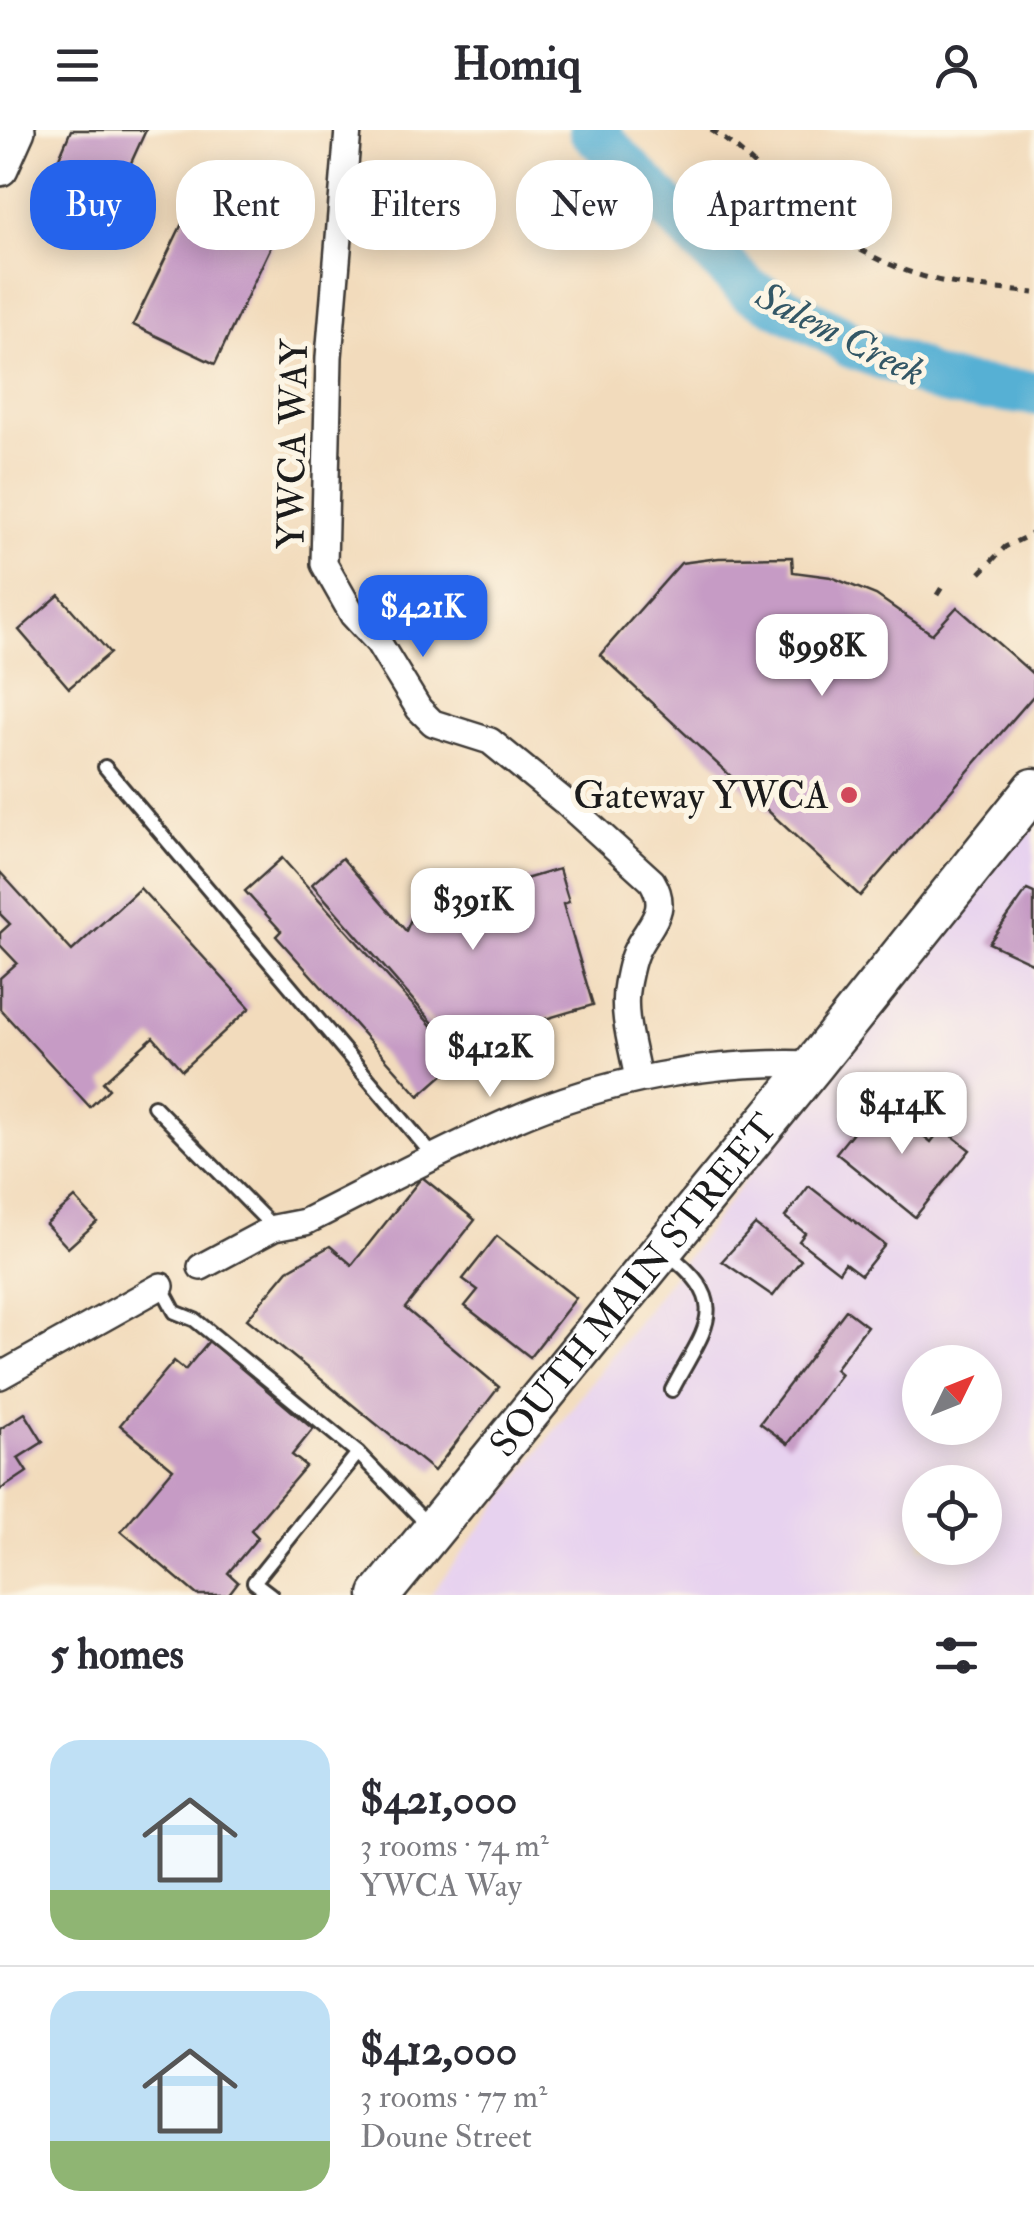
<!DOCTYPE html>
<meta charset="utf-8">
<style>
:root{--surface:#fff;--page:#f2f2f3;--text:#2b2b33;--muted:#7c7c81;--line:#e1e1e2;--accent:#2563eb}
body{margin:0;font-family:"IM FELL Double Pica",serif;background:var(--page);color:var(--text);height:100vh;display:flex;flex-direction:column;font-size:38px;white-space:nowrap}
*{box-sizing:border-box;margin:0}
p{font-size:32px;color:var(--muted)}
.icon{flex:none;width:55px;height:55px;fill:none;stroke:currentColor;stroke-width:2;stroke-linecap:round;stroke-linejoin:round}
.map{position:relative;height:1465px;overflow:hidden}
.details{display:flex;flex-direction:column;background:var(--surface);flex:1}
.details>*{flex:none}
.guide{position:absolute;left:30px;top:30px;width:975px;height:90px;display:flex;gap:20px}
.needle{width:65px;rotate:47deg}
.buttons{position:absolute;left:902px;top:1215px;display:grid;gap:20px}
.buttons a{display:grid;place-items:center;width:100px;height:100px;border-radius:50%;background:var(--surface);box-shadow:0 5px 25px #0003;font-size:50px}
.price{position:absolute;translate:-50% -85px;padding:0 22px;border-radius:20px;background:#fff;color:#222;font-size:32px;line-height:65px;filter:drop-shadow(0 2px 5px #0008)}
.price::after{content:'';position:absolute;left:50%;top:60px;width:30px;height:22px;margin-left:-15px;background:inherit;clip-path:polygon(0 0,100% 0,50% 100%)}
.price.selected{background:var(--accent);color:#fff}
ul{padding:0;list-style:none}
li{display:flex;align-items:center;gap:30px;height:250px;padding:0 50px}
li+li{border-top:2px solid var(--line)}
li span{display:grid;place-items:center;flex:none;width:280px;height:200px;border-radius:30px;color:#555}
li>.icon{margin-inline-start:auto}
span .icon{width:120px;height:120px;fill:#fffc;stroke-width:1}
li b{font-size:42px}
h2{display:flex;justify-content:space-between;align-items:center;height:120px;padding:0 50px;font-size:42px}
.chip{padding:0 35px;border-radius:40px;background:var(--surface);box-shadow:0 5px 25px #0003;font-size:35px;line-height:90px}
.chip.selected{background:var(--accent);color:#fff}
header{display:flex;justify-content:space-between;align-items:center;height:130px;padding:0 50px;background:var(--surface);font-size:45px;font-weight:700}
.map>svg:first-child{display:block}
.built{fill:#e7d2ef;fill-rule:evenodd}
.lines{fill:none;stroke-linecap:round;stroke-linejoin:round}
.river{stroke:#56b0d4;stroke-width:45}
.building{fill:#c69bc5}
.lane-casing{stroke:#3c3934;stroke-width:18}
.street-casing{stroke:#3c3934;stroke-width:30}
.secondary-casing{stroke:#3c3934;stroke-width:40}
.primary-casing{stroke:#3c3934;stroke-width:45}
.path{stroke:#3c3934;stroke-width:5;stroke-dasharray:8 8;stroke-linecap:butt}
.lane{stroke:#fff;stroke-width:12}
.street{stroke:#fff;stroke-width:25}
.secondary{stroke:#fff;stroke-width:35}
.primary{stroke:#fff;stroke-width:40}
.poi-dot{fill:#d1495b;stroke:#fcf5e5;stroke-width:4}
.labels{text-anchor:middle;stroke-width:10;stroke-linejoin:round;paint-order:stroke}
.street-label{font-size:38px;fill:#1c1c1c;stroke:#fcf5e5}
.poi-label{font-size:38px;fill:#1c1c1c;stroke:#fcf5e5;text-anchor:end}
.water-label{font-size:40px;font-style:italic;fill:#335766;stroke:#fcf5e5}
</style>
<header><svg class="icon" aria-label="menu" viewBox="0 0 24 24"><path d="M4 6h16M4 12h16M4 18h16"/></svg>Homiq<svg class="icon" aria-label="person" viewBox="0 0 24 24"><circle cx="12" cy="8" r="4"/><path d="M4 21q1-7 8-7t8 7"/></svg></header>
<div class="map">
<svg width="1034" height="1465" viewBox="0 0 1034 1465">
<rect width="100%" height="100%" fill="#fcf5e5"/>
<filter id="ink" filterUnits="userSpaceOnUse"><feTurbulence type="fractalNoise" baseFrequency=".01" numOctaves="2"/><feDisplacementMap in="SourceGraphic" scale="20" xChannelSelector="R" yChannelSelector="G"/><feConvolveMatrix kernelMatrix="1 2 1 2 8 2 1 2 1" color-interpolation-filters="sRGB"/></filter>
<filter id="wash" filterUnits="userSpaceOnUse"><feTurbulence type="fractalNoise" baseFrequency=".0048" numOctaves="4" result="noise"/><feDisplacementMap in="SourceGraphic" scale="40" xChannelSelector="R" yChannelSelector="G"/><feGaussianBlur stdDeviation="2.25" result="paint"/><feColorMatrix in="noise" values="0 0 0 0 0 0 0 0 0 0 0 0 0 0 0 0 0 1.4 0 .05"/><feComposite in="paint" operator="in"/></filter>
<g filter="url(#wash)">
<rect width="100%" height="100%" fill="#f2dbbc"/>
<path class="built" d="M1034 670V1465H430ZM920 1232H985V1298H920ZM920 1352H985V1418H920Z"/>
<g class="lines">
<path class="river" d="M591 0 749 160 842 208 849 215 915 239C935 260 1004 259 1034 263"/>
</g>
<g id="blocks">
<g class="building">
<polygon points="71,0 146,0 114,70 53,42"/>
<polygon points="194,69 275,108 215,234 133,195"/>
<polygon points="792,427 793,442 831,447 876,465 932,504 957,477 1034,545 1034,565 860,766 600,525 681,433 719,428"/>
<polygon points="59,465 110,523 69,558 19,500"/>
<polygon points="282,728 461,929 419,966 276,806 281,801 245,761"/>
<polygon points="342,728 406,801 414,782 559,739 569,772 563,774 593,875 453,916 312,754"/>
<polygon points="0,742 72,821 140,758 250,878 182,940 153,907 103,952 109,959 90,977 0,879 0,848 17,833 0,815 0,803 10,794 0,784"/>
<polygon points="1027,760 1034,763 1034,834 989,813"/>
<polygon points="879,970 931,1012 942,998 970,1020 915,1087 836,1023"/>
<polygon points="422,1047 475,1090 405,1178 499,1257 434,1341 247,1189 288,1140 330,1116 352,1135"/>
<polygon points="809,1056 885,1115 861,1145 845,1133 839,1142 799,1111 805,1103 785,1087"/>
<polygon points="75,1068 97,1092 68,1118 46,1094"/>
<polygon points="755,1095 801,1130 773,1166 722,1131"/>
<polygon points="497,1106 576,1168 530,1227 465,1176 478,1160 463,1149"/>
<polygon points="846,1180 867,1196 835,1239 841,1244 788,1314 760,1293"/>
<polygon points="209,1211 313,1299 292,1325 306,1336 251,1400 258,1407 228,1443 238,1452 228,1465 197,1465 121,1401 173,1339 120,1295 174,1231 185,1240"/>
<polygon points="25,1283 43,1312 18,1328 27,1342 0,1360 0,1299"/>
</g>
</g>
</g>
<g filter="url(#ink)">
<use href="#blocks" fill-opacity="0" stroke="#3c3934" stroke-width="2.5"/>
<g class="lines">
<defs>
<g id="lane">
<polyline points="105,637 435,1028"/>
<polyline points="154,976 274,1098"/>
<path d="M667 1123C735 1175 704 1198 672 1260"/>
<polyline points="161,1156 175,1182 195,1190 358,1323 429,1396"/>
<polyline points="271,1465 254,1452 358,1323"/>
</g>
<g id="street">
<path d="M348 0 329 227 324 434 353 485 378 512 419 579 433 593 490 611 565 672 652 751C671 783 647 795 635 823 631 832 629 844 627 854 621 884 633 920 638 949"/>
<path d="M201 1137 274 1098 305 1092C373 1058 441 1021 510 991 604 950 712 930 814 934"/>
<polyline points="0,1246 161,1156"/>
</g>
<polyline id="secondary" points="0,38 17,0"/>
<g id="primary">
<path id="s1" d="M380 1465 814 934 1034 659"/>
</g>
</defs>
<use href="#lane" class="lane-casing"/>
<use href="#street" class="street-casing"/>
<use href="#secondary" class="secondary-casing"/>
<use href="#primary" class="primary-casing"/>
<g class="path">
<path d="M711 0C747 22 771 55 804 81 837 108 878 133 919 145 955 157 996 158 1034 163"/>
<polyline points="980,443 1005,417 1034,403"/>
<polyline points="937,465 942,457"/>
</g>
<use href="#lane" class="lane"/>
<use href="#street" class="street"/>
<use href="#secondary" class="secondary"/>
<use href="#primary" class="primary"/>
</g>
</g>
<circle class="poi-dot" cx="849" cy="665" r="10"/>
<g class="labels">
<g class="street-label">
<text transform="translate(292 314) rotate(-89)" y="13">YWCA WAY</text>
<text dy="13" stroke="none"><textPath href="#s1" startOffset="400">SOUTH MAIN STREET</textPath></text>
</g>
<g class="poi-label">
<text x="829" y="678">Gateway YWCA</text>
</g>
<g class="water-label">
<text transform="translate(841 203) rotate(27)" y="14">Salem Creek</text>
</g>
</g>
</svg>
<div class="buttons">
<a><svg class="needle" viewBox="-14 -14 28 28"><path d="M0-13l5 13h-10z" fill="#e53935"/><path d="M0 13l5-13h-10z" fill="#7c7c81"/></svg></a>
<a><svg class="icon" aria-label="locate" viewBox="0 0 24 24"><circle cx="12" cy="12" r="6"/><path d="M12 2v4M12 18v4M2 12h4M18 12h4"/></svg></a>
</div>
<b class="price selected" style="left:423px;top:530px">$421K</b>
<b class="price" style="left:822px;top:569px">$998K</b>
<b class="price" style="left:473px;top:823px">$391K</b>
<b class="price" style="left:490px;top:970px">$412K</b>
<b class="price" style="left:902px;top:1027px">$414K</b>
<div class="guide">
<a class="chip selected">Buy</a>
<a class="chip">Rent</a>
<a class="chip">Filters</a>
<a class="chip">New</a>
<a class="chip">Apartment</a>
</div>
</div>
<section class="details">
<h2>5 homes<svg class="icon" aria-label="filters" viewBox="0 0 24 24"><path d="M4 7h16M4 17h16"/><circle cx="9" cy="7" r="2"/><circle cx="15" cy="17" r="2"/></svg></h2>
<ul>
<li><span style="background:linear-gradient(#bfe0f5 75%,#8fb573 0)"><svg class="icon" aria-label="home" viewBox="0 0 24 24"><path d="M3 11l9-7 9 7M6 9v11h12V9"/></svg></span><div><b>$421,000</b><p>3 rooms · 74 m²</p><p>YWCA Way</p></div></li>
<li><span style="background:linear-gradient(#bfe0f5 75%,#8fb573 0)"><svg class="icon" aria-label="home" viewBox="0 0 24 24"><path d="M3 11l9-7 9 7M6 9v11h12V9"/></svg></span><div><b>$412,000</b><p>3 rooms · 77 m²</p><p>Doune Street</p></div></li>
</ul>
</section>
